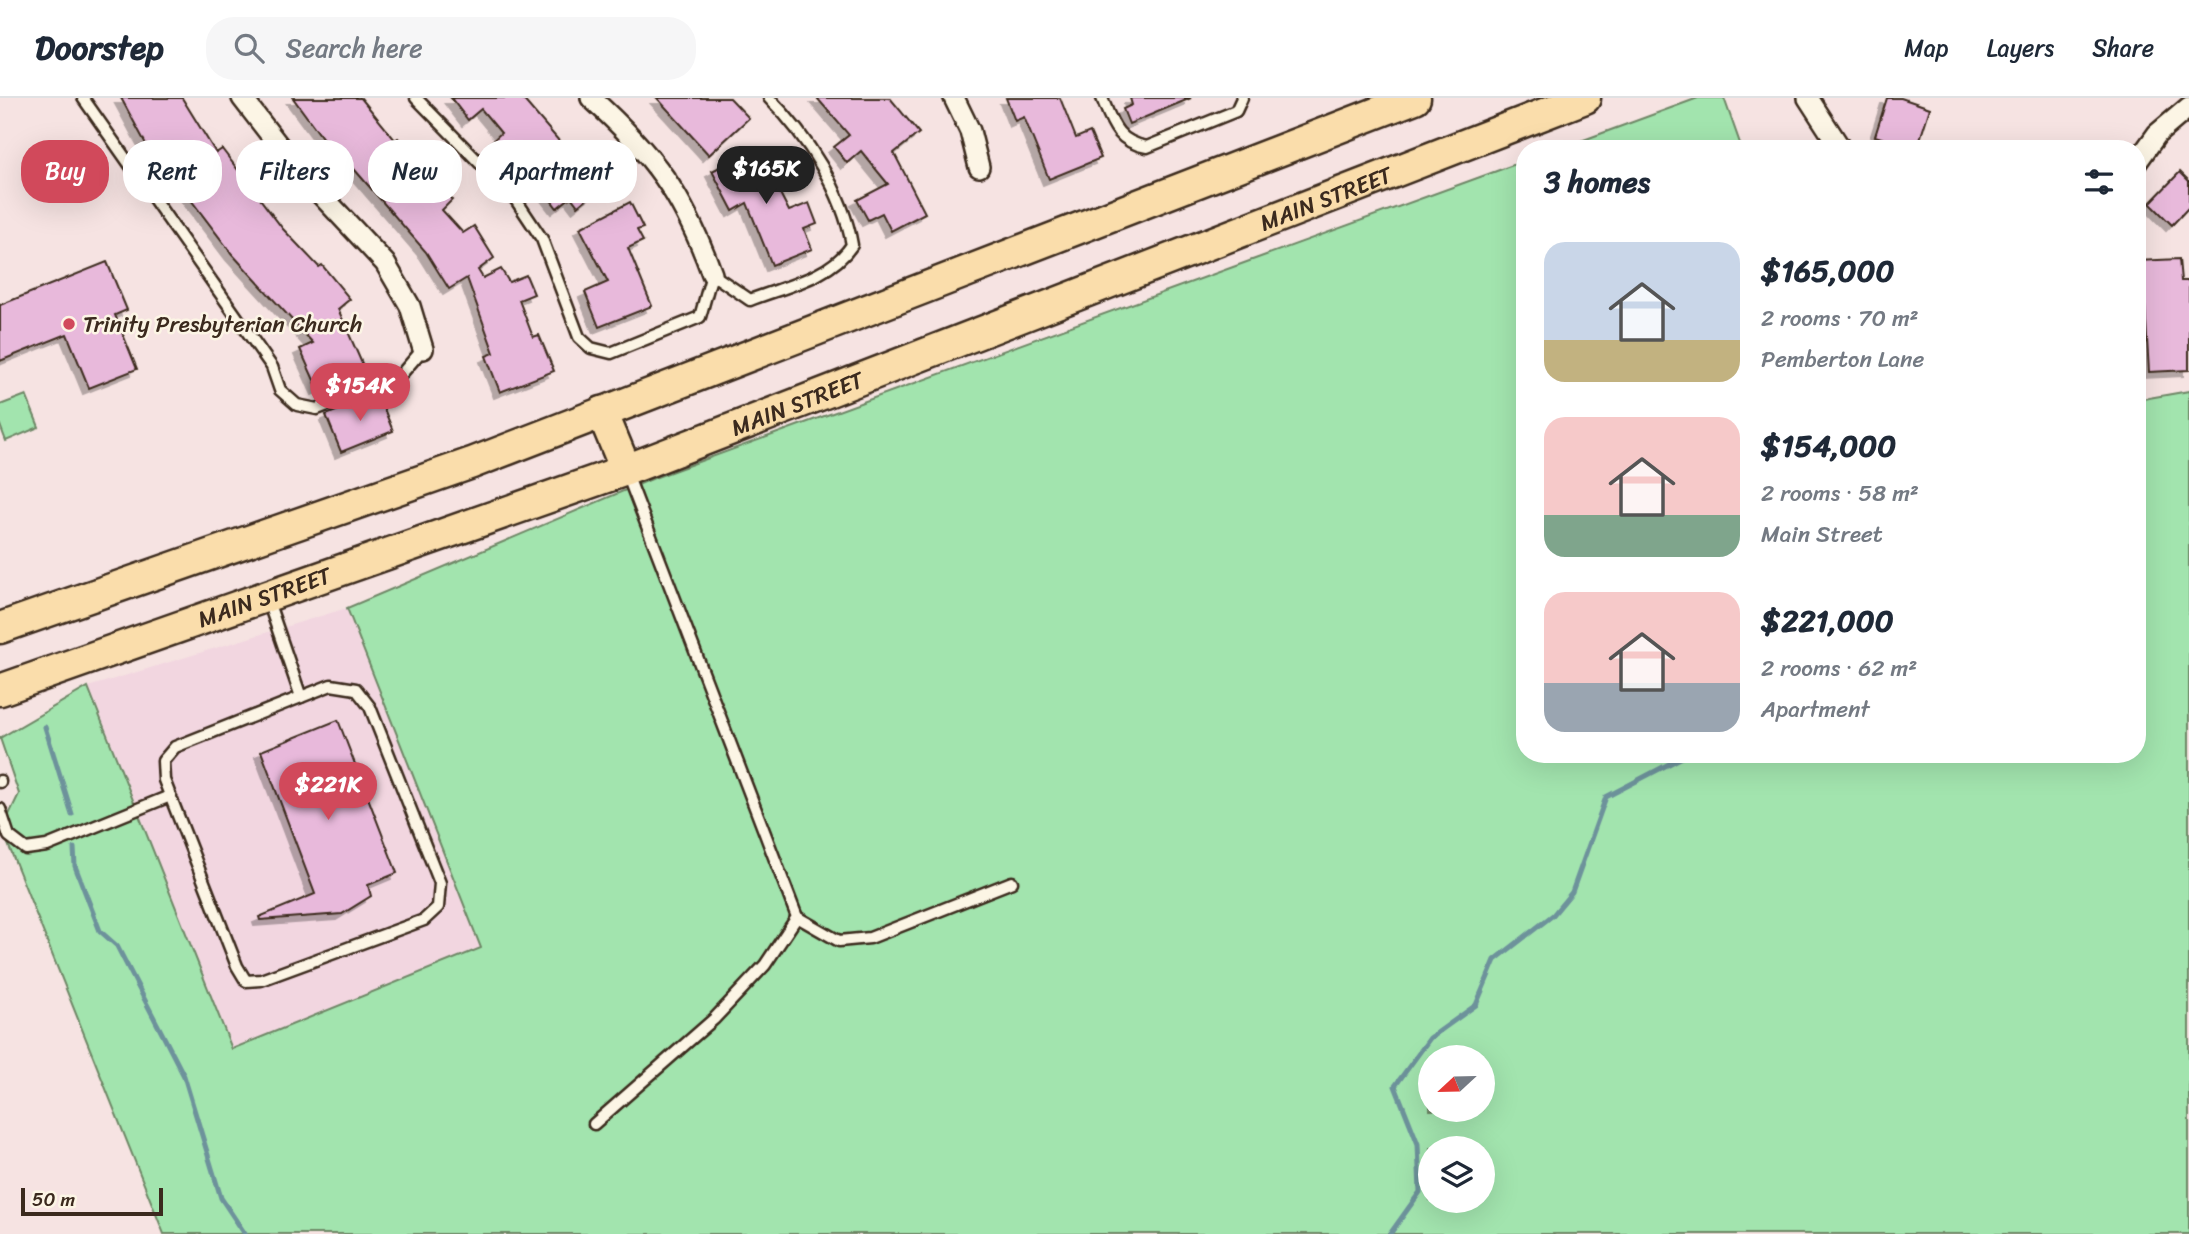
<!DOCTYPE html>
<meta charset="utf-8">
<style>
:root{--surface:#fff;--page:#f6f6f7;--text:#1f2937;--muted:#747a83;--line:#e0e1e3;--accent:#d1495b}
body{margin:0;font-family:Sriracha,sans-serif;background:var(--page);color:var(--text);height:100vh;display:flex;flex-direction:column;font-size:26px;white-space:nowrap}
*{box-sizing:border-box;margin:0}
p{font-size:23px;color:var(--muted)}
.icon{flex:none;width:38px;height:38px;fill:none;stroke:currentColor;stroke-width:2;stroke-linecap:round;stroke-linejoin:round}
.map{position:relative;flex:1;overflow:hidden}
.drawer{position:absolute;left:1516px;top:42px;width:630px;height:623px;display:flex;flex-direction:column;background:var(--surface);border-radius:28px;box-shadow:0 7px 28px #0002}
.drawer>*{flex:none}
.hud{position:absolute;left:21px;top:42px;width:665px;height:63px;display:flex;gap:14px}
.needle{width:46px;rotate:248deg}
.fabs{position:absolute;left:1418px;top:947px;display:grid;gap:14px}
.fabs a{display:grid;place-items:center;width:77px;height:77px;border-radius:50%;background:var(--surface);box-shadow:0 7px 28px #0002;font-size:35px}
.scale{position:absolute;left:21px;bottom:18px;width:142px;box-sizing:border-box;padding-left:7px;border:4px solid #3b2a1e;border-top:0;font-size:19px;line-height:24px;white-space:nowrap;color:#3b2a1e;-webkit-text-stroke:5px #fcf5e5;paint-order:stroke}
.price{position:absolute;translate:-50% -60px;padding:0 16px;border-radius:24px;background:var(--accent);color:#fff;font-size:23px;line-height:46px;filter:drop-shadow(0 2px 4px #0008)}
.price::after{content:'';position:absolute;left:50%;top:42px;width:21px;height:16px;margin-left:-10px;background:inherit;clip-path:polygon(0 0,100% 0,50% 100%)}
.price.selected{background:#222;color:#fff}
ul{padding:0;list-style:none}
li{display:flex;align-items:center;gap:21px;height:175px;padding:0 28px}
li span{display:grid;place-items:center;flex:none;width:196px;height:140px;border-radius:21px;color:#555}
li>.icon{margin-inline-start:auto}
span .icon{width:84px;height:84px;fill:#fffc;stroke-width:1}
li b{font-size:30px}
h2{display:flex;justify-content:space-between;align-items:center;height:84px;padding:0 28px;font-size:30px}
.chip{padding:0 24px;border-radius:28px;background:var(--surface);box-shadow:0 7px 28px #0002;font-size:24px;line-height:63px}
.chip.selected{background:var(--accent);color:#fff}
header{display:flex;align-items:center;gap:42px;box-sizing:border-box;height:98px;padding:0 35px;background:var(--surface);border-bottom:2px solid var(--line)}
header strong{font-size:33px}
nav{display:flex;gap:38px;margin-inline-start:auto;font-size:24px}
.search{width:490px;height:63px;background:var(--page);display:flex;align-items:center;gap:18px;box-sizing:border-box;padding:0 24px;border-radius:28px;color:var(--muted);font-size:26px}
.map>svg:first-child{display:block}
.built{fill:#f2d6e0}
.green{fill:#a2e4ae;stroke:#6e8766;stroke-width:2;fill-rule:evenodd}
.lines{fill:none;stroke-linecap:round;stroke-linejoin:round}
.stream{stroke:#6d929b;stroke-width:5}
.building{fill:#e8b9db;stroke:#3b2a1e;stroke-width:2;filter:url(#shadow)}
.service-casing{stroke:#3b2a1e;stroke-width:15}
.minor-casing{stroke:#3b2a1e;stroke-width:24}
.primary-casing{stroke:#3b2a1e;stroke-width:35}
.service{stroke:#fcf5e5;stroke-width:10}
.minor{stroke:#fcf5e5;stroke-width:19}
.primary{stroke:#faddab;stroke-width:30}
.poi-dot{fill:#d1495b;stroke:#fcf5e5;stroke-width:2.5}
.labels{text-anchor:middle;stroke-width:5;stroke-linejoin:round;paint-order:stroke}
.street-label{font-size:23px;fill:#3b2a1e;stroke:#fcf5e5}
.poi-label{font-size:23px;fill:#3b2a1e;stroke:#fcf5e5;text-anchor:start}
</style>
<header>
<strong>Doorstep</strong>
<div class="search"><svg class="icon" aria-label="search" viewBox="0 0 24 24"><circle cx="10" cy="10" r="6"/><path d="M15 15l6 6"/></svg>Search here</div>
<nav><a>Map</a><a>Layers</a><a>Share</a></nav>
</header>
<div class="map">
<svg width="2189" height="1136" viewBox="0 0 2189 1136">
<defs>
<filter id="shadow"><feDropShadow dx="-6" dy="6" stdDeviation="0" flood-color="#0004"/></filter>
</defs>
<rect width="100%" height="100%" fill="#f6e3e2"/>
<filter id="ink" filterUnits="userSpaceOnUse"><feTurbulence type="fractalNoise" baseFrequency=".0143" numOctaves="2"/><feDisplacementMap in="SourceGraphic" scale="14" xChannelSelector="R" yChannelSelector="G"/><feConvolveMatrix kernelMatrix="1 2 1 2 8 2 1 2 1" color-interpolation-filters="sRGB"/></filter>
<g filter="url(#ink)">
<polygon class="built" points="347,510 481,850 231,951 88,589"/>
<g class="green">
<polygon points="1698,0 1724,0 1742,51 1559,51"/>
<path d="M1524 63V656H2137V302L2189 293V1136H164L2 731 19 696 0 640 88 589 232 951 481 850 347 510 654 380ZM1430 959H1482V1012H1430ZM1430 1050H1482V1102H1430Z"/>
<polygon points="26,297 39,329 6,343 0,327 0,307"/>
</g>
<g class="lines">
<g class="stream">
<polyline points="45,629 72,716"/>
<polyline points="74,750 75,768 100,833 117,848 184,978 221,1100 245,1136"/>
<polyline points="1390,1136 1420,1094 1418,1046 1395,988 1430,940 1476,907 1495,862 1553,817 1572,794 1606,699 1688,656"/>
</g>
</g>
<g class="building">
<polygon points="121,0 182,0 216,55 222,51 283,131 319,169 322,167 350,201 338,211 364,270 318,291 300,251 313,245 232,156 166,69 160,72"/>
<polygon points="293,0 361,0 395,42 398,40 452,102 442,112 463,135 474,128 494,160 478,172 483,180 501,171 509,184 526,177 534,196 519,202 533,239 539,237 554,273 500,294 486,258 494,255 467,180 449,191 426,154 348,64 343,68"/>
<polygon points="451,0 522,0 572,58 581,50 608,84 578,108 571,99 557,110 534,80 530,84 510,61 504,66 488,47 501,35 481,11 468,22"/>
<polygon points="657,0 730,0 749,20 709,57"/>
<polygon points="817,0 890,0 919,35 894,55 925,115 891,133 882,115 868,122 857,102 888,86 861,53 847,65 834,49 849,37"/>
<polygon points="1006,0 1060,0 1076,40 1090,34 1101,60 1049,81 1024,19 1015,23"/>
<polygon points="1130,0 1191,0 1129,26 1123,11 1132,7"/>
<polygon points="1887,0 1901,0 1930,10 1917,51 1875,38"/>
<polygon points="757,50 789,113 809,105 817,126 804,131 812,151 772,167 747,105 733,113 712,73"/>
<polygon points="2180,74 2189,83 2189,109 2172,127 2150,105"/>
<polygon points="630,104 643,130 637,132 643,143 628,150 652,208 599,229 585,194 608,184 580,130"/>
<polygon points="2179,161 2181,183 2189,183 2189,272 2149,274 2145,207 2139,207 2137,163"/>
<polygon points="107,164 127,212 115,217 137,271 89,290 67,236 0,263 0,207"/>
<polygon points="378,296 393,333 341,354 326,317"/>
<polygon points="338,622 397,775 368,787 371,798 342,816 260,822 259,819 315,796 261,653"/>
</g>
<g class="lines">
<defs>
<g id="service">
<polyline points="83,0 272,269 280,292 297,307 317,311 398,280 423,251"/>
<path d="M416 0 516 102 542 141 579 239 591 250 611 255 700 219 712 176 750 202C786 188 830 180 852 147 843 94 807 38 769 0"/>
<path d="M1102 0C1112 25 1117 44 1147 49L1236 13 1242 0"/>
<polyline points="267,500 301,599"/>
<polygon points="331,587 356,591 370,609 440,785 438,809 424,822 261,882 246,883 237,868 164,682 163,663 175,649"/>
<polyline points="0,683 0,684"/>
<polyline points="0,711 9,738 26,751 47,748 170,698"/>
<polyline points="797,819 839,843 870,840 1012,784"/>
<polyline points="594,1026 714,921 765,867 797,819 627,376"/>
</g>
<g id="minor">
<polyline points="242,0 297,71 385,165 410,208 423,251"/>
<path d="M591 0C654 57 683 96 712 176"/>
<polyline points="954,0 970,33 979,69"/>
<polyline points="1808,0 1841,51"/>
<polyline points="2137,64 2157,36 2189,9"/>
</g>
<g id="primary">
<polyline points="602,314 626,372"/>
<polyline points="0,530 472,365 1415,0"/>
<path id="s1" d="M0 592 626 372 1585 0"/>
</g>
</defs>
<use href="#service" class="service-casing"/>
<use href="#minor" class="minor-casing"/>
<use href="#primary" class="primary-casing"/>
<use href="#service" class="service"/>
<use href="#minor" class="minor"/>
<use href="#primary" class="primary"/>
</g>
</g>
<circle class="poi-dot" cx="69" cy="226" r="7"/>
<g class="labels">
<g class="street-label">
<text dy="8" stroke="none"><textPath href="#s1" startOffset="1414">MAIN STREET</textPath></text>
<text dy="8" stroke="none"><textPath href="#s1" startOffset="847">MAIN STREET</textPath></text>
<text dy="8" stroke="none"><textPath href="#s1" startOffset="280">MAIN STREET</textPath></text>
</g>
<g class="poi-label">
<text x="83" y="234">Trinity Presbyterian Church</text>
</g>
</g>
</svg>
<div class="fabs">
<a><svg class="needle" viewBox="-14 -14 28 28"><path d="M0-13l5 13h-10z" fill="#e53935"/><path d="M0 13l5-13h-10z" fill="#747a83"/></svg></a>
<a><svg class="icon" aria-label="layers" viewBox="0 0 24 24"><path d="M12 4l9 5-9 5-9-5zM3 14l9 5 9-5"/></svg></a>
</div>
<div class="scale">50 m</div>
<b class="price selected" style="left:766px;top:108px">$165K</b>
<b class="price" style="left:360px;top:325px">$154K</b>
<b class="price" style="left:328px;top:724px">$221K</b>
<div class="hud">
<a class="chip selected">Buy</a>
<a class="chip">Rent</a>
<a class="chip">Filters</a>
<a class="chip">New</a>
<a class="chip">Apartment</a>
</div>
<section class="drawer">
<h2>3 homes<svg class="icon" aria-label="filters" viewBox="0 0 24 24"><path d="M4 7h16M4 17h16"/><circle cx="9" cy="7" r="2"/><circle cx="15" cy="17" r="2"/></svg></h2>
<ul>
<li><span style="background:linear-gradient(#c9d6e8 70%,#c2b280 0)"><svg class="icon" aria-label="home" viewBox="0 0 24 24"><path d="M3 11l9-7 9 7M6 9v11h12V9"/></svg></span><div><b>$165,000</b><p>2 rooms · 70 m²</p><p>Pemberton Lane</p></div></li>
<li><span style="background:linear-gradient(#f6c9c9 70%,#7fa58c 0)"><svg class="icon" aria-label="home" viewBox="0 0 24 24"><path d="M3 11l9-7 9 7M6 9v11h12V9"/></svg></span><div><b>$154,000</b><p>2 rooms · 58 m²</p><p>Main Street</p></div></li>
<li><span style="background:linear-gradient(#f6c9c9 65%,#9aa5b1 0)"><svg class="icon" aria-label="home" viewBox="0 0 24 24"><path d="M3 11l9-7 9 7M6 9v11h12V9"/></svg></span><div><b>$221,000</b><p>2 rooms · 62 m²</p><p>Apartment</p></div></li>
</ul>
</section>
</div>
